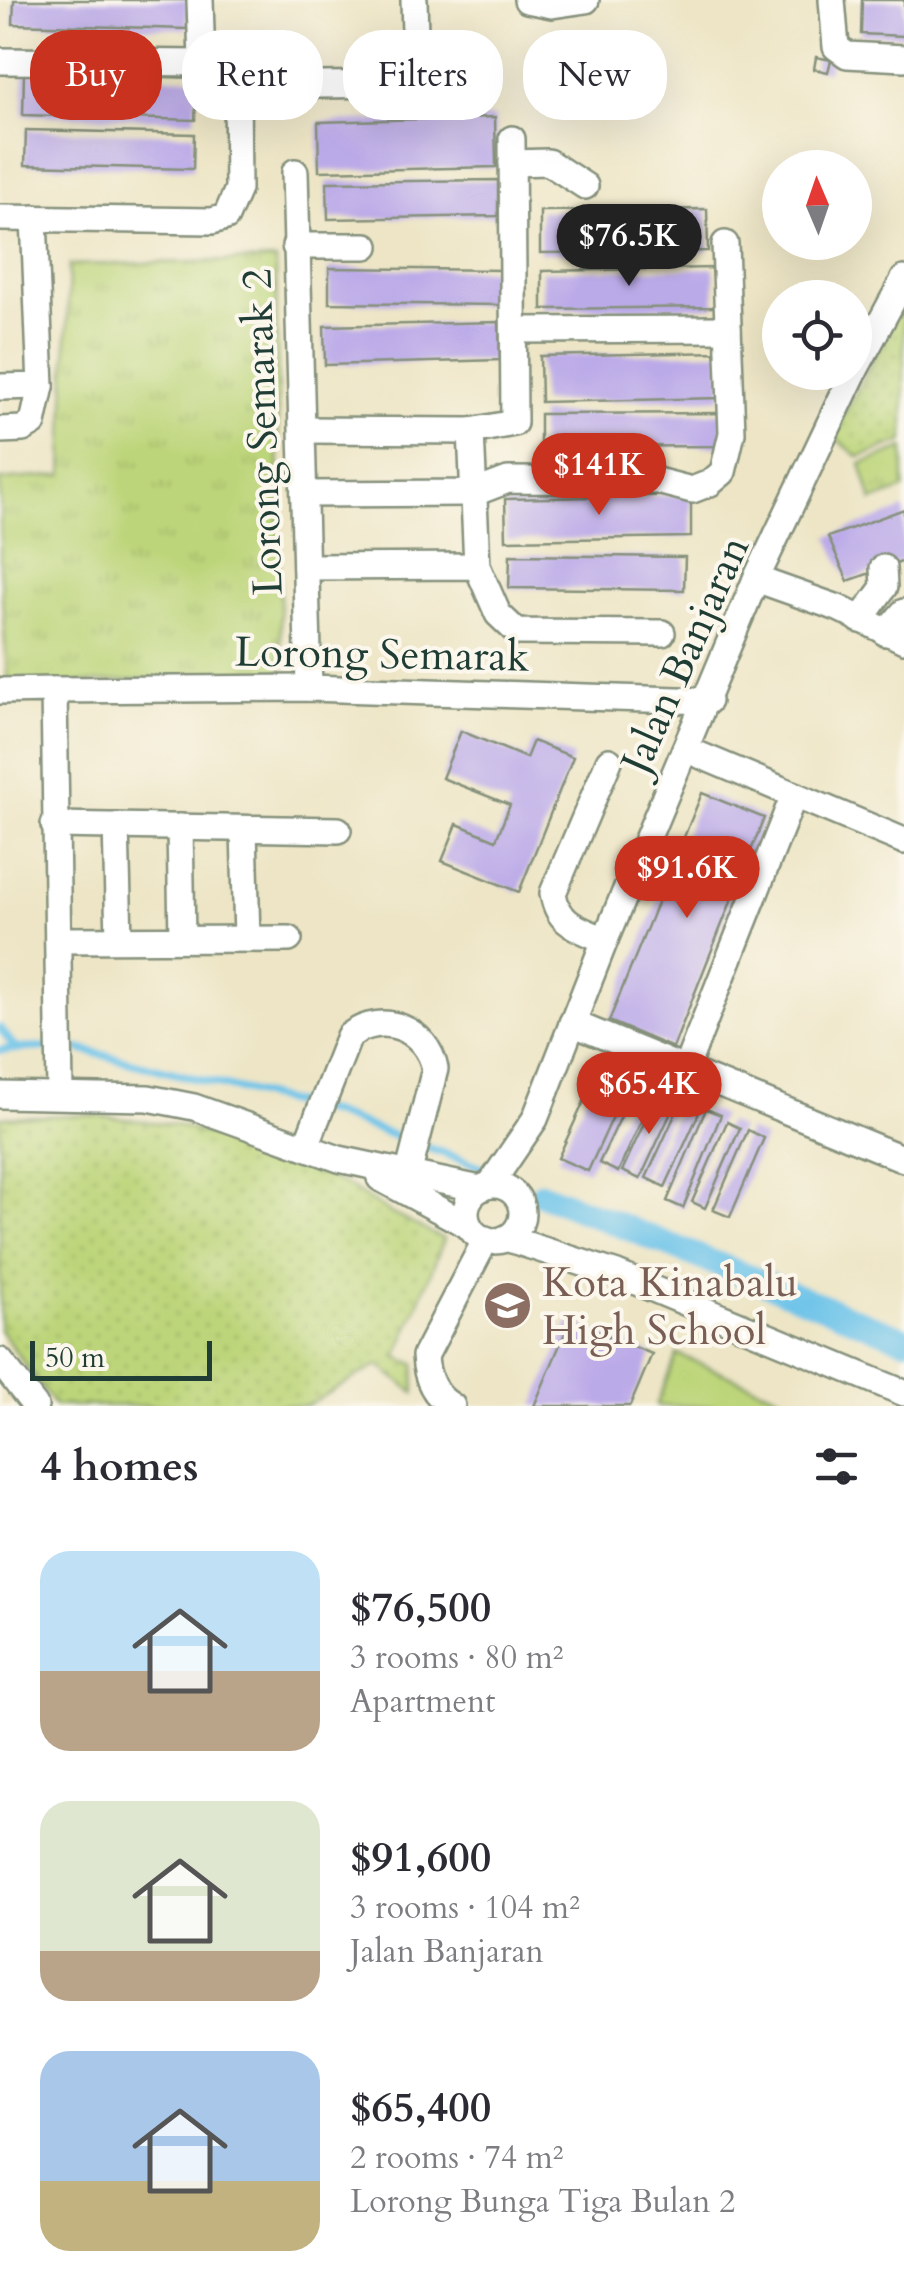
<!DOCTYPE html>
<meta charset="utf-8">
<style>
:root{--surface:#fff;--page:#f7f7f7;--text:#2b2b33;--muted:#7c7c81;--accent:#c8321e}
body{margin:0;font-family:Cardo,serif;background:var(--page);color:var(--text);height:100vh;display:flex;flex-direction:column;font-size:38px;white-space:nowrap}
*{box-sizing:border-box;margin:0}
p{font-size:32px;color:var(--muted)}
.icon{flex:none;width:55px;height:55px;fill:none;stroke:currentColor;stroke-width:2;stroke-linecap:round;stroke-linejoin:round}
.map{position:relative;height:1406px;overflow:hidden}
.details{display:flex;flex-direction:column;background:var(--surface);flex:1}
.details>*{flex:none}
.hud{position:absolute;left:30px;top:30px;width:845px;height:90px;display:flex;gap:20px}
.needle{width:65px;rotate:358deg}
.controls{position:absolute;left:762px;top:150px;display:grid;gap:20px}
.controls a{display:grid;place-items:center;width:110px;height:110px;border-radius:50%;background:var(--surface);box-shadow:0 10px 40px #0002;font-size:50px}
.scale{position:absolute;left:30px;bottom:25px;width:182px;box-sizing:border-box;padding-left:10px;border:5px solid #1f3d34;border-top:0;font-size:28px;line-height:35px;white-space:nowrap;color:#1f3d34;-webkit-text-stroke:8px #fbf7ec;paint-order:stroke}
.price{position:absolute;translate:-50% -85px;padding:0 22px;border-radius:35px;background:var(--accent);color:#fff;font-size:32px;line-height:65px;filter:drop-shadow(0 2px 5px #0008)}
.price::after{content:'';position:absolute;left:50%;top:60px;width:30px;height:22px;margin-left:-15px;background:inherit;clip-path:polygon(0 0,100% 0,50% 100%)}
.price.active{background:#222;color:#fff}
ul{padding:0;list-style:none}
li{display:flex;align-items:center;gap:30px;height:250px;padding:0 40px}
li span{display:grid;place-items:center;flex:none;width:280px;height:200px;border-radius:30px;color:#555}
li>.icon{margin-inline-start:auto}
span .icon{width:120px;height:120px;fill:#fffc;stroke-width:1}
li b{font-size:42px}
h2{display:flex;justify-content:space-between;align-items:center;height:120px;padding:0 40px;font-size:42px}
.chip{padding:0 35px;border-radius:40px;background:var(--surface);box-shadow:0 10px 40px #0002;font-size:35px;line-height:90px}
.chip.active{background:var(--accent);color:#fff}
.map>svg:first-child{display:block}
.grass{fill:url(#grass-dots);stroke:#6e8957;stroke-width:2.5}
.park{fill:url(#park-tufts);stroke:#6e8957;stroke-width:2.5}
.garden{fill:#bdd57a;stroke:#6e8957;stroke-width:2.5}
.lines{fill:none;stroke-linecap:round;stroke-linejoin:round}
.stream{stroke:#6cc3e9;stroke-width:8}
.canal{stroke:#6cc3e9;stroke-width:25}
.building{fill:#bbaae8}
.minor-casing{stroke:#86917c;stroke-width:30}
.minor{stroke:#fff;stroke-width:25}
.labels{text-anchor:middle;stroke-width:8;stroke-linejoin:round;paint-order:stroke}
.street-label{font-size:42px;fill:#1f3d34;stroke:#fbf7ec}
.education-label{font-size:42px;fill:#785e54;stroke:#fbf7ec;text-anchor:start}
</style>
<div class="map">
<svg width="904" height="1406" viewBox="0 0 904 1406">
<defs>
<pattern id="grass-dots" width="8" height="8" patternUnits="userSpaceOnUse" patternTransform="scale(2.5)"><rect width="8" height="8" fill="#bdd57a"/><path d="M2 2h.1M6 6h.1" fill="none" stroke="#a2b86a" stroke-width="1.8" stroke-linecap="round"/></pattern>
<pattern id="park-tufts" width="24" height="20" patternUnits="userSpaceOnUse" patternTransform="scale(2.5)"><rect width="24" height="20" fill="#bdd57a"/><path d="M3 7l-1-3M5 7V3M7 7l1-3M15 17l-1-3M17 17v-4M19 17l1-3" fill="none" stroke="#a2b86a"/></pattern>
</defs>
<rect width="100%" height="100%" fill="#fbf7ec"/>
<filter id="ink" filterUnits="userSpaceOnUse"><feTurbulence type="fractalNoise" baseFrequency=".01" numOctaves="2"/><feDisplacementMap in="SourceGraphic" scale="20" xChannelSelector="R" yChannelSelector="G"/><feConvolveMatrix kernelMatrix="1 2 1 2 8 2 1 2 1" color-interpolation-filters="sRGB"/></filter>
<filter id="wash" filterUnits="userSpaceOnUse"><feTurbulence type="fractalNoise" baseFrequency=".0048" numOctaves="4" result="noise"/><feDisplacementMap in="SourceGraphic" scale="40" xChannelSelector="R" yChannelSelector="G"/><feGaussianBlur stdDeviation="2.25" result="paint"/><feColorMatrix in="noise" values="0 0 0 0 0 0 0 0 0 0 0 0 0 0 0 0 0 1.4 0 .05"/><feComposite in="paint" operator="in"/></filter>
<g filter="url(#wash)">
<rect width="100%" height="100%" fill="#ede5c5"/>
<g class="grass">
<polygon points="904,301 904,441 859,457 833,436"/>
<polygon points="93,1115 175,1125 224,1139 344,1183 390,1213 444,1239 397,1357 415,1364 415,1393 378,1365 306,1406 55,1406 0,1330 0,1117"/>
</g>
<g class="park">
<polygon points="276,260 281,672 8,687 0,567 0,480 63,475 69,265"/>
<polygon points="904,448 904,489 872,501 861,464"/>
</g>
<polygon class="garden" points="677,1354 803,1406 656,1406"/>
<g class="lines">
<g class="stream">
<polyline points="0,1028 16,1049"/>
<polyline points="79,1049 328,1112 487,1169"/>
<polyline points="0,1050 48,1047"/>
<polyline points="534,1190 542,1194"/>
</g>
<polyline class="canal" points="542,1194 904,1339"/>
</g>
<g id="blocks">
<g class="building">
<polygon points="14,0 187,0 187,29 13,24"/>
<polygon points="862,0 904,0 904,36 861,34"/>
<polygon points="816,57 831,60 828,72 814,69"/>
<polygon points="24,73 197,78 195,120 23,115"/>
<polygon points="495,117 496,167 319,171 318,122"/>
<polygon points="26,130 194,134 193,169 25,165"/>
<polygon points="498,180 498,216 328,219 327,182"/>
<polygon points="707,209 708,251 540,253 540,211"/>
<polygon points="329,268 501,270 501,305 329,303"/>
<polygon points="714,268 715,307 542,309 542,271"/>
<polygon points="499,322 500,360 325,365 324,326"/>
<polygon points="721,352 722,398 541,402 540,356"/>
<polygon points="723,413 723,446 540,447 540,414"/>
<polygon points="691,495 691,537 506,540 505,499"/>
<polygon points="904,509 904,561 848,581 828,537"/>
<polygon points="510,555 685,557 684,590 509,588"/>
<polygon points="461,731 526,758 533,741 573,757 519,892 442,861 457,824 496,840 510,805 442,778"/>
<polygon points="702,793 764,818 673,1048 609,1021"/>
<polygon points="603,1060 633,1073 588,1171 558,1158"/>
<polygon points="635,1087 653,1095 618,1172 599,1163"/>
<polygon points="657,1095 675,1104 640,1179 622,1171"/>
<polygon points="680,1104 699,1113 665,1187 646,1178"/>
<polygon points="706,1109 721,1115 683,1208 667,1201"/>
<polygon points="727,1122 740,1128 705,1208 692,1202"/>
<polygon points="748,1130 764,1138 730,1217 713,1210"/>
<polygon points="570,1321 652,1354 630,1406 534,1406"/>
</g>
</g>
</g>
<g filter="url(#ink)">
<use href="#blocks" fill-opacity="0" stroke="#86917c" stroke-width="2.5"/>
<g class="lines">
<defs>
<g id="minor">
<polyline points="200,0 202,63 237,86 397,84 416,66 414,0"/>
<polyline points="527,0 552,5 586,0"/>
<polyline points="832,0 836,47 847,55 904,58"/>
<polyline points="0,61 202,63"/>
<polyline points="512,163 548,162 585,186"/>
<polyline points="295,172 309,688"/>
<polyline points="0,218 212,221 226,217 238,189 237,86"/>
<polyline points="295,246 366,246"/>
<polyline points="515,330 728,329"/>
<polyline points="855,370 904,279"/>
<polyline points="0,387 41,386 34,218"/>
<polyline points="0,430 23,429 33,423 41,386"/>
<polyline points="303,430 471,431 514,423 512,139"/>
<polyline points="471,431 477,566"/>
<polyline points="304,494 474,493 508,480 657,481 692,490 710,483 723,472 732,433 725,244"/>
<polyline points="306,567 477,566 498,614 517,632 662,633"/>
<polyline points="756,579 838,608 904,640"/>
<polyline points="860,620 884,587 883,568"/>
<polyline points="886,633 904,612"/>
<polyline points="54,690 309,688 708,701"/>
<polyline points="0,691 54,690 60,1093"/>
<polyline points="685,749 904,841"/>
<polyline points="54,825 338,830"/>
<polyline points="116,826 119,939"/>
<polyline points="180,827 182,939"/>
<polyline points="244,829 247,939"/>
<polyline points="58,940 289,939"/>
<path d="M605 940C578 928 558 925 553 893L609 761"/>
<polyline points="572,1023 904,1159"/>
<polyline points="685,1070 794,795"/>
<polyline points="0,1095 148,1098 194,1107 339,1159 480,1189"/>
<path d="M306 1146 349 1036C383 1010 427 1029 435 1069L408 1175"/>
<polyline points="380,1178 469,1226"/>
<polyline points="490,1185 535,1119 605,940 756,579 854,372"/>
<circle cx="494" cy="1213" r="28"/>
<polyline points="506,1238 617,1274 904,1393"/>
<polyline points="0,1361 35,1406"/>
<path d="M452 1406C433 1395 426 1376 425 1356L486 1239"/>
</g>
</defs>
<use href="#minor" class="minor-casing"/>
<use href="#minor" class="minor"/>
</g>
</g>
<defs>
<symbol id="school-disc" viewBox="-11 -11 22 22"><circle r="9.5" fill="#8d6e63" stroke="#fbf7ec"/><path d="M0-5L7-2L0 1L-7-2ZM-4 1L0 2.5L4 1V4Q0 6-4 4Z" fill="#fff"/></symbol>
</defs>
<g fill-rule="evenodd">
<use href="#school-disc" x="480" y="1278" width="55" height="55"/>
</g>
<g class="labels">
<g class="street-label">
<text transform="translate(261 432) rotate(-92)" y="15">Lorong Semarak 2</text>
<text transform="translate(382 653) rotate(1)" y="15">Lorong Semarak</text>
<text transform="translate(684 654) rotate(-66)" y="15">Jalan Banjaran</text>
</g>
<g class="education-label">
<text x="542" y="1296">Kota Kinabalu<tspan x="542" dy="48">High School</tspan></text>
</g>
</g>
</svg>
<div class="controls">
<a><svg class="needle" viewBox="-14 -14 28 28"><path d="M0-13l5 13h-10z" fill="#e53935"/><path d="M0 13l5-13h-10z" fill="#7c7c81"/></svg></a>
<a><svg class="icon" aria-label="locate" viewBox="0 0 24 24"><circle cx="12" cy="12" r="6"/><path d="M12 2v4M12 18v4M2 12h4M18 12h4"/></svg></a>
</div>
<div class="scale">50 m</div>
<b class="price active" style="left:629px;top:289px">$76.5K</b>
<b class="price" style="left:599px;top:518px">$141K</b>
<b class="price" style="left:687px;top:921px">$91.6K</b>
<b class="price" style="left:649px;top:1137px">$65.4K</b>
<div class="hud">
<a class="chip active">Buy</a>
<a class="chip">Rent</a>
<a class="chip">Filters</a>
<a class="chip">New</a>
</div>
</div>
<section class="details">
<h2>4 homes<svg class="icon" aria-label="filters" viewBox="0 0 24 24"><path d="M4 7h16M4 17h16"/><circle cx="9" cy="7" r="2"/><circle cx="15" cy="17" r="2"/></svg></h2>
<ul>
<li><span style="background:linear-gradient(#bfe0f5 60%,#b9a48a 0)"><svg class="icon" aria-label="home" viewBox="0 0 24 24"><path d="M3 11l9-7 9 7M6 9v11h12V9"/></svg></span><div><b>$76,500</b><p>3 rooms · 80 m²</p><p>Apartment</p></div></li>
<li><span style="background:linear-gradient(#dfe7d0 75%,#b9a48a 0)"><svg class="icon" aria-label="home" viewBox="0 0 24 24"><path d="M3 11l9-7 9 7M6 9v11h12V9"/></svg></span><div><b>$91,600</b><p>3 rooms · 104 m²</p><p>Jalan Banjaran</p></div></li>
<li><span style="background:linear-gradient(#a9c7e8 65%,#c2b280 0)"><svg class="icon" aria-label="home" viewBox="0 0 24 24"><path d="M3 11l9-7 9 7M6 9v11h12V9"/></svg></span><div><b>$65,400</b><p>2 rooms · 74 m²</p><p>Lorong Bunga Tiga Bulan 2</p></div></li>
</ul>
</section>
